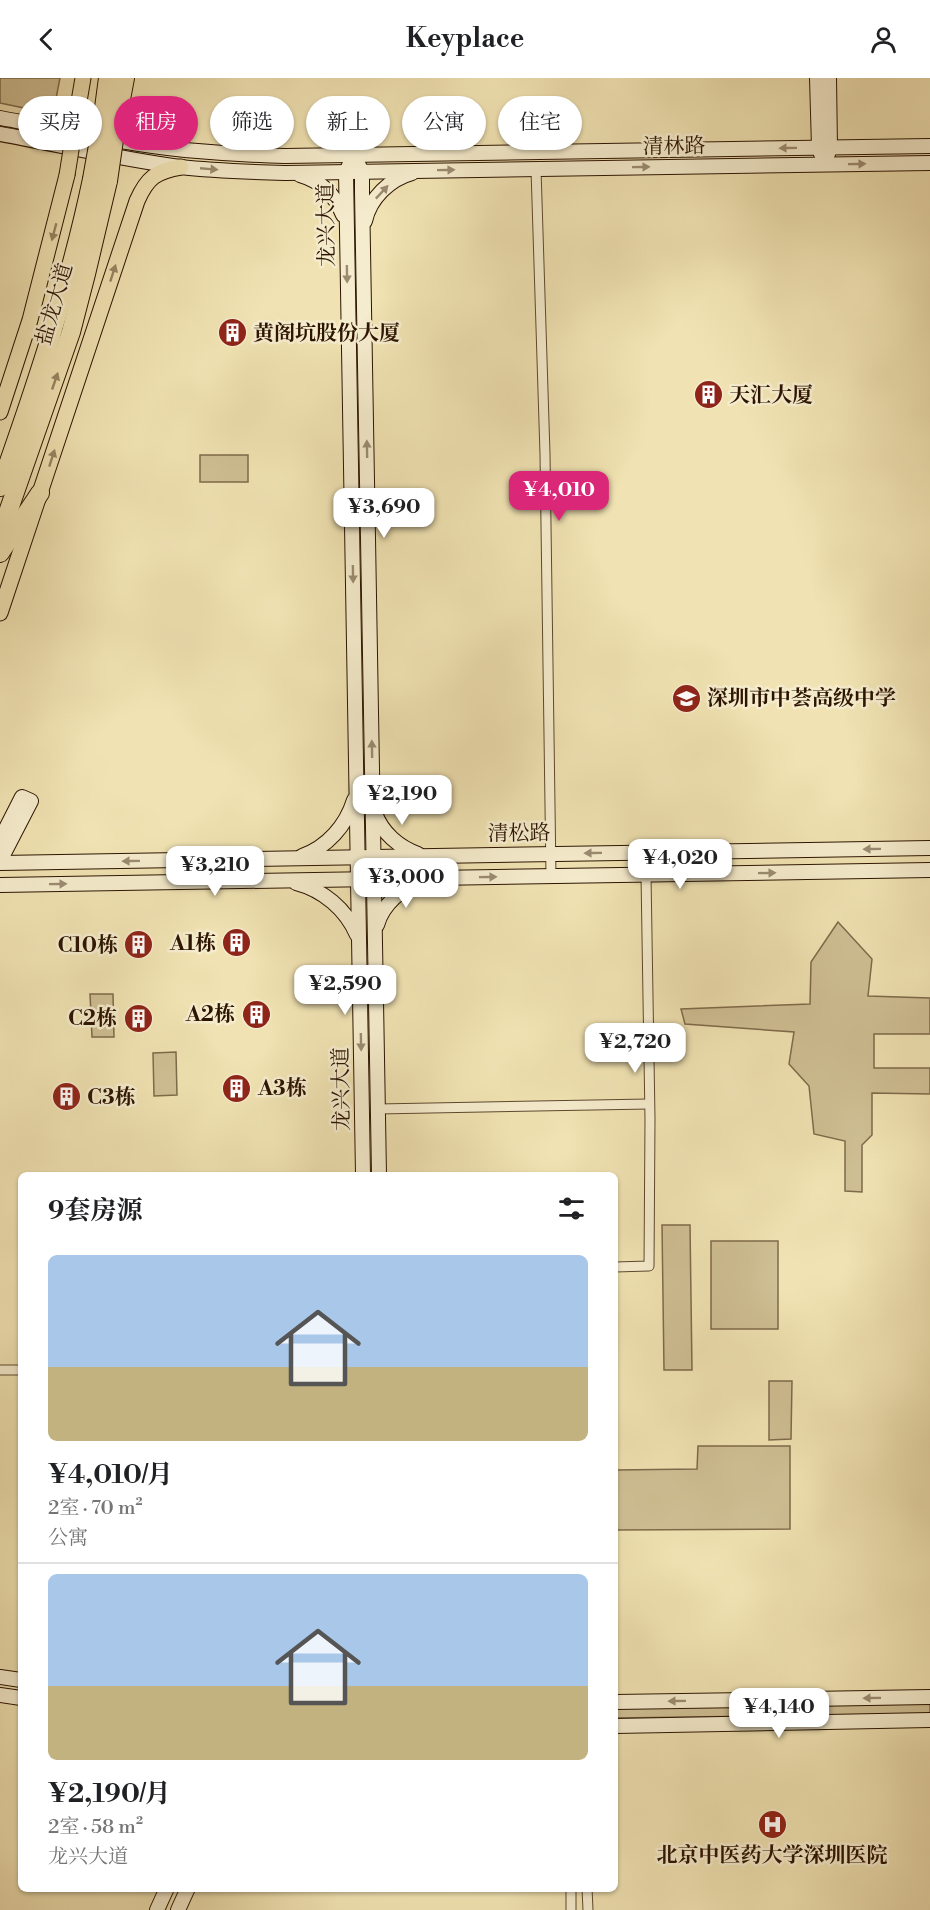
<!DOCTYPE html>
<html lang="zh">
<meta charset="utf-8">
<style>
:root{--surface:#fff;--page:#f2f2f2;--text:#202124;--muted:#757577;--line:#e0e0e0;--accent:#db2777}
body{margin:0;font-family:"Libre Bodoni","Noto Serif SC",serif;background:var(--page);color:var(--text);height:100vh;display:flex;flex-direction:column;font-size:22px;white-space:nowrap}
*{box-sizing:border-box;margin:0}
p{font-size:20px;color:var(--muted)}
.icon{flex:none;width:33px;height:33px;fill:none;stroke:currentColor;stroke-width:2;stroke-linecap:round;stroke-linejoin:round}
.map{position:relative;flex:1;overflow:hidden}
.details{position:absolute;left:18px;top:1094px;width:600px;height:720px;display:flex;flex-direction:column;background:var(--surface);border-radius:9px;box-shadow:0 2px 4px #0004}
.details>*{flex:none}
.hud{position:absolute;left:18px;top:18px;width:600px;height:54px;display:flex;gap:12px}
.price{position:absolute;translate:-50% -51px;padding:0 14px;border-radius:12px;background:#fff;color:#222;font-size:20px;line-height:39px;filter:drop-shadow(0 2px 3px #0008)}
.price::after{content:'';position:absolute;left:50%;top:36px;width:18px;height:14px;margin-left:-9px;background:inherit;clip-path:polygon(0 0,100% 0,50% 100%)}
.price.on{background:var(--accent);color:#fff}
ul{padding:0;list-style:none}
li{display:grid;align-content:center;gap:12px;height:318px;padding:0 30px}
li+li{border-top:2px solid var(--line)}
li span{display:grid;place-items:center;height:186px;border-radius:9px;color:#555}
li>.icon{margin-inline-start:auto}
span .icon{width:108px;height:108px;fill:#fffc;stroke-width:1}
li b{font-size:26px}
h2{display:flex;justify-content:space-between;align-items:center;height:72px;padding:0 30px;font-size:26px}
.chip{padding:0 21px;border-radius:27px;background:var(--surface);box-shadow:0 2px 4px #0004;font-size:21px;line-height:54px}
.chip.on{background:var(--accent);color:#fff}
header{display:flex;justify-content:space-between;align-items:center;height:78px;padding:0 30px;background:var(--surface);font-size:27px;font-weight:800}
.map>svg:first-child{display:block}
.green{fill:#cfbf94;stroke:#7e6a4a;stroke-width:1.5}
.lines{fill:none;stroke-linecap:round;stroke-linejoin:round}
.street-casing{stroke:#5d482d;stroke-width:11}
.secondary-casing{stroke:#2c1401;stroke-width:16}
.primary-casing{stroke:#2c1401;stroke-width:17}
.highway-casing{stroke:#2c1401;stroke-width:20}
.street{stroke:#f5eccd;stroke-width:9}
.secondary{stroke:#f5eccd;stroke-width:14}
.primary{stroke:#f0e2b2;stroke-width:15}
.highway{stroke:#f0e2b2;stroke-width:18}
.primary-bridge-casing{stroke:#2c1401;stroke-width:17;stroke-linecap:butt}
.highway-bridge-casing{stroke:#2c1401;stroke-width:20;stroke-linecap:butt}
.primary-bridge{stroke:#f0e2b2;stroke-width:15}
.highway-bridge{stroke:#f0e2b2;stroke-width:18}
.oneway{fill:#9b8b71}
.oneway2{fill:#988562}
.labels{text-anchor:middle;stroke-width:5;stroke-linejoin:round;paint-order:stroke}
.street-label{font-size:21px;fill:#2c1401;stroke:#f5eccd}
.poi-label{font-size:21px;font-weight:bold;fill:#2c1401;stroke:#f5eccd;text-anchor:start}
</style>
<header><svg class="icon" aria-label="back" viewBox="0 0 24 24"><path d="M15 5l-7 7 7 7"/></svg>Keyplace<svg class="icon" aria-label="person" viewBox="0 0 24 24"><circle cx="12" cy="8" r="4"/><path d="M4 21q1-7 8-7t8 7"/></svg></header>
<div class="map">
<svg width="930" height="1832" viewBox="0 0 930 1832">
<rect width="100%" height="100%" fill="#f0e2b2"/>
<filter id="stains"><feTurbulence type="fractalNoise" baseFrequency=".00333" numOctaves="4"/><feColorMatrix values="0 0 0 0 .2 0 0 0 0 .09 0 0 0 0 .02 0 0 0 .5 -.17"/></filter>
<radialGradient id="worn" r=".72"><stop offset=".6" stop-color="#630" stop-opacity="0"/><stop offset="1" stop-color="#630" stop-opacity=".3"/></radialGradient>
<g class="green">
<polygon points="0,0 60,0 53,36 0,25"/>
<rect x="200" y="377" width="48" height="27"/>
<polygon points="838,844 872,881 868,918 930,920 930,956 874,956 874,990 930,990 930,1016 872,1015 872,1057 862,1067 862,1114 845,1113 845,1063 814,1056 809,1008 789,986 794,954 685,946 681,931 810,926 811,884"/>
<polygon points="90,916 113,916 114,959 92,959"/>
<polygon points="176,974 177,1017 154,1018 153,975"/>
<polygon points="662,1147 690,1147 692,1292 664,1292"/>
<rect x="711" y="1163" width="67" height="88"/>
<polygon points="769,1303 792,1303 791,1361 769,1362"/>
<polygon points="698,1368 790,1368 790,1451 615,1452 615,1392 697,1391"/>
<polygon points="930,1624 930,1636 615,1640 615,1630"/>
</g>
<g class="lines">
<defs>
<g id="street">
<polyline points="536,91 545,376 551,798"/>
<polyline points="378,1031 649,1026"/>
<polyline points="615,1189 649,1188 650,1041 646,797"/>
<polyline points="0,1292 21,1292"/>
<polyline points="571,1810 571,1832"/>
<polyline points="587,1810 588,1832"/>
</g>
<g id="secondary">
<polyline points="817,0 819,69 821,76"/>
<path d="M0 40C61 51 123 66 185 72 218 75 252 77 285 78L930 68"/>
<path d="M0 56C60 67 120 81 180 89 215 93 251 94 286 95L930 85"/>
<polyline points="828,76 830,69 829,0"/>
<polyline points="354,77 362,94 362,114 379,1096"/>
<polyline points="354,77 346,94 363,1096"/>
<path d="M300 97C321 103 335 117 343 137"/>
<path d="M365 143C370 120 390 101 412 95"/>
<path d="M375 735C382 755 399 769 418 776"/>
<polyline points="0,762 22,719 31,723 0,783"/>
<path d="M302 778C327 769 346 748 354 722"/>
<polyline points="0,785 930,770"/>
<path d="M296 805C323 812 346 831 357 857"/>
<polyline points="0,807 930,792"/>
<path d="M377 847C383 826 402 810 422 803"/>
<polyline points="0,1599 21,1602"/>
<polyline points="0,1617 21,1620"/>
<polyline points="615,1624 930,1619"/>
<polyline points="615,1648 930,1642"/>
<polyline points="157,1832 167,1810"/>
<polyline points="178,1832 188,1810"/>
</g>
<g id="primary">
<polyline points="76,41 83,0"/>
<polyline points="0,334 30,242 67,97"/>
<path d="M0 535 137 123C147 100 156 93 181 89"/>
</g>
<g id="highway">
<polyline points="102,45 108,0"/>
<polyline points="116,48 125,0"/>
<path d="M0 409C36 308 70 206 92 101"/>
<polyline points="0,457 71,254 86,196 108,103"/>
<polyline points="0,475 40,415"/>
</g>
</defs>
<use href="#street" class="street-casing"/>
<use href="#secondary" class="secondary-casing"/>
<use href="#primary" class="primary-casing"/>
<use href="#highway" class="highway-casing"/>
<use href="#street" class="street"/>
<use href="#secondary" class="secondary"/>
<use href="#primary" class="primary"/>
<use href="#highway" class="highway"/>
<defs>
<polyline id="primary-bridge" points="67,97 76,41"/>
<g id="highway-bridge">
<polyline points="92,101 102,45"/>
<polyline points="108,103 116,48"/>
</g>
</defs>
<use href="#primary-bridge" class="primary-bridge-casing"/>
<use href="#highway-bridge" class="highway-bridge-casing"/>
<use href="#primary-bridge" class="primary-bridge"/>
<use href="#highway-bridge" class="highway-bridge"/>
</g>
<defs><path id="oneway-solid" d="M-6-.8H1V-3.2L6.5 0L1 3.2V.8H-6Z" transform="scale(1.5)"/></defs>
<g class="oneway">
<use href="#oneway-solid" transform="translate(788 70) rotate(179)"/>
<use href="#oneway-solid" transform="translate(857 86) rotate(-1)"/>
<use href="#oneway-solid" transform="translate(641 89) rotate(-1)"/>
<use href="#oneway-solid" transform="translate(209 91) rotate(5)"/>
<use href="#oneway-solid" transform="translate(446 92) rotate(-1)"/>
<use href="#oneway-solid" transform="translate(382 114) rotate(-47)"/>
<use href="#oneway-solid" transform="translate(347 196) rotate(89)"/>
<use href="#oneway-solid" transform="translate(367 371) rotate(-91)"/>
<use href="#oneway-solid" transform="translate(353 496) rotate(89)"/>
<use href="#oneway-solid" transform="translate(372 671) rotate(-91)"/>
<use href="#oneway-solid" transform="translate(872 771) rotate(179)"/>
<use href="#oneway-solid" transform="translate(593 775) rotate(179)"/>
<use href="#oneway-solid" transform="translate(131 783) rotate(179)"/>
<use href="#oneway-solid" transform="translate(767 795) rotate(-1)"/>
<use href="#oneway-solid" transform="translate(488 799) rotate(-1)"/>
<use href="#oneway-solid" transform="translate(58 806) rotate(-1)"/>
<use href="#oneway-solid" transform="translate(361 964) rotate(89)"/>
<use href="#oneway-solid" transform="translate(872 1620) rotate(179)"/>
<use href="#oneway-solid" transform="translate(677 1623) rotate(179)"/>
</g>
<g class="oneway2">
<use href="#oneway-solid" transform="translate(54 154) rotate(105)"/>
<use href="#oneway-solid" transform="translate(113 195) rotate(-72)"/>
<use href="#oneway-solid" transform="translate(55 303) rotate(-71)"/>
<use href="#oneway-solid" transform="translate(52 380) rotate(-72)"/>
</g>
<defs>
<symbol id="building-disc" viewBox="-11 -11 22 22"><circle r="9.5" fill="#8f2418" stroke="#f5eccd"/><path d="M-4-6H4V6H1V3H-1V6H-4ZM-2.5-4.3h1.7v1.8h-1.7ZM.8-4.3h1.7v1.8H.8ZM-2.5-1h1.7V.8h-1.7ZM.8-1h1.7V.8H.8Z" fill="#fff"/></symbol>
<symbol id="school-disc" viewBox="-11 -11 22 22"><circle r="9.5" fill="#8f2418" stroke="#f5eccd"/><path d="M0-5L7-2L0 1L-7-2ZM-4 1L0 2.5L4 1V4Q0 6-4 4Z" fill="#fff"/></symbol>
<symbol id="hospital-disc" viewBox="-11 -11 22 22"><circle r="9.5" fill="#8f2418" stroke="#f5eccd"/><path d="M-5-5h3v3.5h4V-5h3V5h-3V1.5h-4V5h-3Z" fill="#fff"/></symbol>
</defs>
<g fill-rule="evenodd">
<use href="#building-disc" x="216" y="238" width="33" height="33"/>
<use href="#building-disc" x="692" y="300" width="33" height="33"/>
<use href="#school-disc" x="670" y="604" width="33" height="33"/>
<use href="#building-disc" x="220" y="848" width="33" height="33"/>
<use href="#building-disc" x="122" y="850" width="33" height="33"/>
<use href="#building-disc" x="240" y="920" width="33" height="33"/>
<use href="#building-disc" x="122" y="924" width="33" height="33"/>
<use href="#building-disc" x="220" y="994" width="33" height="33"/>
<use href="#building-disc" x="50" y="1002" width="33" height="33"/>
<use href="#hospital-disc" x="756" y="1730" width="33" height="33"/>
</g>
<g class="labels">
<g class="street-label">
<text transform="translate(674 68) rotate(-1)" y="7">清林路</text>
<text transform="translate(326 147) rotate(-91)" y="7">龙兴大道</text>
<text transform="translate(54 226) rotate(-74)" y="7">盐龙大道</text>
<text transform="translate(519 755) rotate(-1)" y="7">清松路</text>
<text transform="translate(341 1011) rotate(-91)" y="7">龙兴大道</text>
</g>
<g class="poi-label">
<text x="253" y="262">黄阁坑股份大厦</text>
<text x="729" y="324">天汇大厦</text>
<text x="707" y="627">深圳市中荟高级中学</text>
<text x="216" y="872" text-anchor="end">A1栋</text>
<text x="118" y="874" text-anchor="end">C10栋</text>
<text x="235" y="943" text-anchor="end">A2栋</text>
<text x="117" y="947" text-anchor="end">C2栋</text>
<text x="258" y="1017">A3栋</text>
<text x="87" y="1026">C3栋</text>
<text x="772" y="1784" text-anchor="middle">北京中医药大学深圳医院</text>
</g>
</g>
<rect width="100%" height="100%" filter="url(#stains)"/>
<rect width="100%" height="100%" fill="url(#worn)"/>
</svg>
<b class="price on" style="left:559px;top:444px">¥4,010</b>
<b class="price" style="left:384px;top:461px">¥3,690</b>
<b class="price" style="left:402px;top:748px">¥2,190</b>
<b class="price" style="left:680px;top:812px">¥4,020</b>
<b class="price" style="left:215px;top:819px">¥3,210</b>
<b class="price" style="left:406px;top:831px">¥3,000</b>
<b class="price" style="left:345px;top:938px">¥2,590</b>
<b class="price" style="left:635px;top:996px">¥2,720</b>
<b class="price" style="left:779px;top:1661px">¥4,140</b>
<div class="hud">
<a class="chip">买房</a>
<a class="chip on">租房</a>
<a class="chip">筛选</a>
<a class="chip">新上</a>
<a class="chip">公寓</a>
<a class="chip">住宅</a>
</div>
<section class="details">
<h2>9套房源<svg class="icon" aria-label="filters" viewBox="0 0 24 24"><path d="M4 7h16M4 17h16"/><circle cx="9" cy="7" r="2"/><circle cx="15" cy="17" r="2"/></svg></h2>
<ul>
<li><span style="background:linear-gradient(#a9c7e8 60%,#c2b280 0)"><svg class="icon" aria-label="home" viewBox="0 0 24 24"><path d="M3 11l9-7 9 7M6 9v11h12V9"/></svg></span><div><b>¥4,010/月</b><p>2室 · 70 m²</p><p>公寓</p></div></li>
<li><span style="background:linear-gradient(#a9c7e8 60%,#c2b280 0)"><svg class="icon" aria-label="home" viewBox="0 0 24 24"><path d="M3 11l9-7 9 7M6 9v11h12V9"/></svg></span><div><b>¥2,190/月</b><p>2室 · 58 m²</p><p>龙兴大道</p></div></li>
</ul>
</section>
</div>
